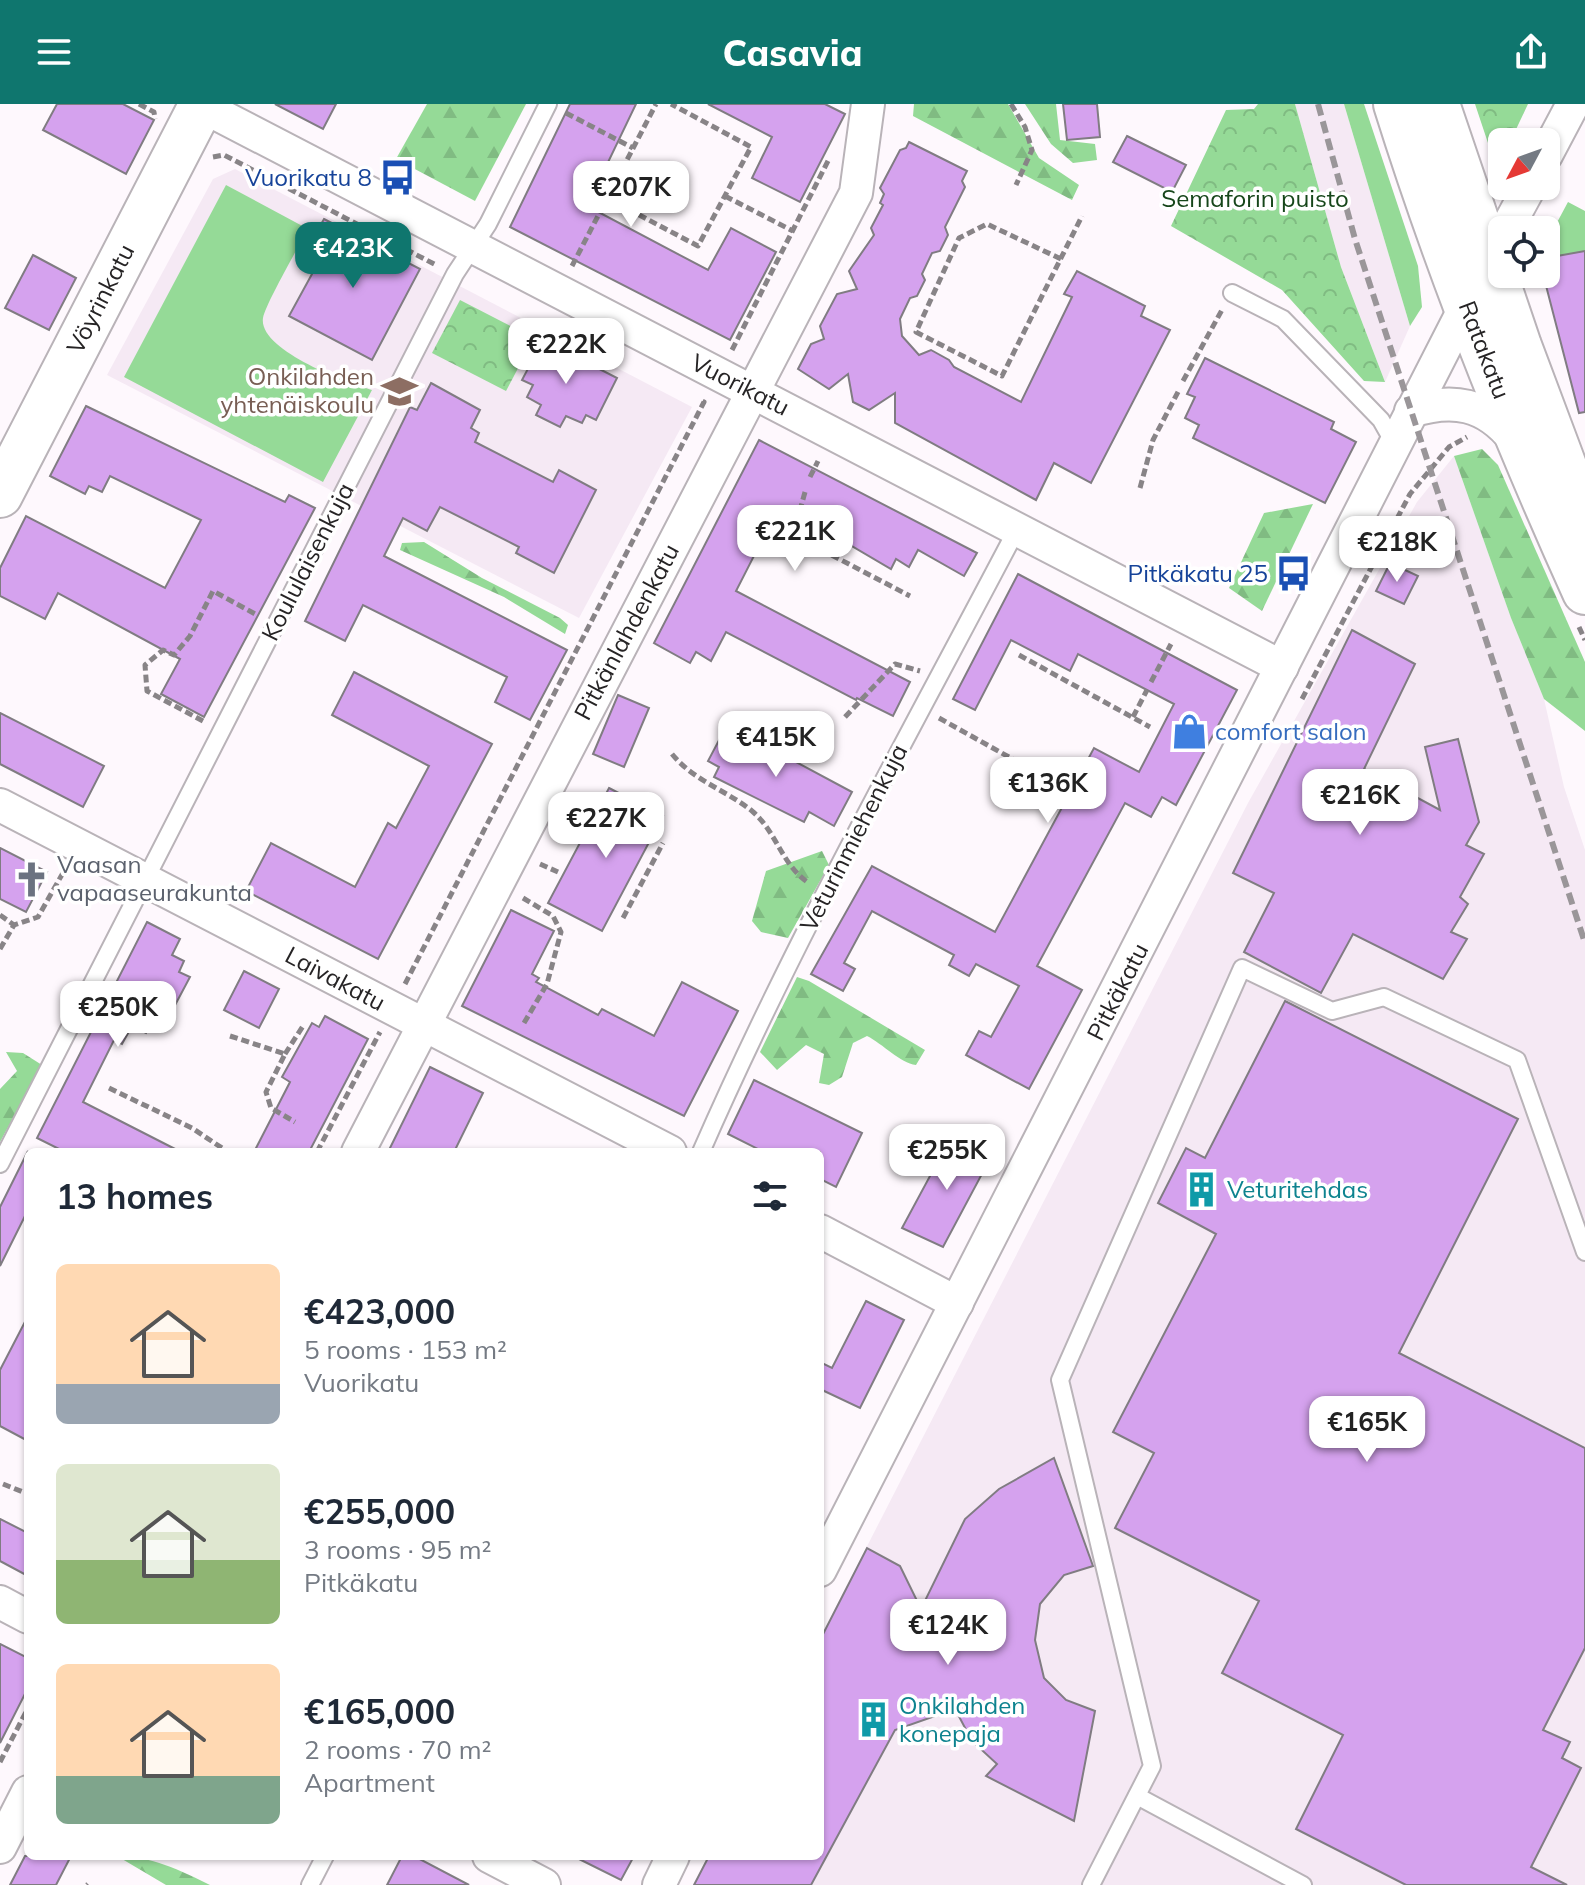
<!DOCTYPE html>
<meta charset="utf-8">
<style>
:root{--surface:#fff;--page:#f2f2f3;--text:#1f2937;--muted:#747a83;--accent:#0f766e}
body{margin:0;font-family:Mulish,sans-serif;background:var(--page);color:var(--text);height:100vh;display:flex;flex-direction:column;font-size:30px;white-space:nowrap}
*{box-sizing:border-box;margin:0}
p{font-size:26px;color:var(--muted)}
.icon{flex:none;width:44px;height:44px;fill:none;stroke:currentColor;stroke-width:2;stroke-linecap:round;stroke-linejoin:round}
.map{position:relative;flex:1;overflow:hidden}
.side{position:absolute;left:24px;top:1044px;width:800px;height:712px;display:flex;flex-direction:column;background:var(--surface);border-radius:12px;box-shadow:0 2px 6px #0004}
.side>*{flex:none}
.needle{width:52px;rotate:229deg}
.fabs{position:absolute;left:1488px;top:24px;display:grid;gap:16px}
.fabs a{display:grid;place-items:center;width:72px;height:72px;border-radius:12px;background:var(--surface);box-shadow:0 2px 6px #0004;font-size:40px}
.price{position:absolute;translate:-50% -68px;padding:0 18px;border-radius:16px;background:#fff;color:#222;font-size:26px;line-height:52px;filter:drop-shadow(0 2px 4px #0008)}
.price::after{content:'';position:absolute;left:50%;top:48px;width:24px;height:18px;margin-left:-12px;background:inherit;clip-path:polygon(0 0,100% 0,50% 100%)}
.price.active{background:var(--accent);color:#fff}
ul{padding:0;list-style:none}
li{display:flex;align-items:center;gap:24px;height:200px;padding:0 32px}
li span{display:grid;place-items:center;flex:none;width:224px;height:160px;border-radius:12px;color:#555}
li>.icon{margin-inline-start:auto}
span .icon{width:96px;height:96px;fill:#fffc;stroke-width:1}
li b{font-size:34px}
h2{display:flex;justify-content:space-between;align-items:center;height:96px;padding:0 32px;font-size:34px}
header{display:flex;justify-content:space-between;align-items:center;height:104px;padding:0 32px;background:var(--accent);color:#fff;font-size:36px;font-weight:800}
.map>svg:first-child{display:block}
.built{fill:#f5e9f4}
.green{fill:#95da97}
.forest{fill:url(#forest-firs)}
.park{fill:url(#park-crowns)}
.building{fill:#d5a2ee;stroke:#807c82;stroke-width:2}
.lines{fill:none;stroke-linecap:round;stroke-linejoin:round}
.service-casing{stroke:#b9b3b8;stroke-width:20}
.minor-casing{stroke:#b9b3b8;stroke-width:36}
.secondary-casing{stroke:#b9b3b8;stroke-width:48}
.path{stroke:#888487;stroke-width:5;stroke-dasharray:8 4;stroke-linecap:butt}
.service{stroke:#fff;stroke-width:16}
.minor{stroke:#fff;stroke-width:32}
.secondary{stroke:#fff;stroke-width:44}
.rail{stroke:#9a9699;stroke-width:6;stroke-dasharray:12 6;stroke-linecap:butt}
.labels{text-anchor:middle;stroke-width:7;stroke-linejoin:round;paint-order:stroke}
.transit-label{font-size:24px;fill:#164399;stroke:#fff;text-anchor:end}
.park-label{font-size:24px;fill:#16461a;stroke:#fff}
.street-label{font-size:24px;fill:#262425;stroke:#fff}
.education-label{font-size:24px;fill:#785e54;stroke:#fff;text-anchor:end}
.shop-label{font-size:24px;fill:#366cbe;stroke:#fff;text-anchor:start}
.worship-label{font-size:24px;fill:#5b616d;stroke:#fff;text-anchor:start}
.culture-label{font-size:24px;fill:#0d838f;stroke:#fff;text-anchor:start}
</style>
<header><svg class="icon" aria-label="menu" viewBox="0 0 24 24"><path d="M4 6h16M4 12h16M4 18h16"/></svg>Casavia<svg class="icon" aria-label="share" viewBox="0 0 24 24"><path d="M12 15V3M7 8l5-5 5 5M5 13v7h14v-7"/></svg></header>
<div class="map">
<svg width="1585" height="1781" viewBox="0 0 1585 1781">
<defs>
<pattern id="forest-firs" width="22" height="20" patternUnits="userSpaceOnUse" patternTransform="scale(2)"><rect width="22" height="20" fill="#95da97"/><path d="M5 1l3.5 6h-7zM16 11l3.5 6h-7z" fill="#80bb82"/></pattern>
<pattern id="park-crowns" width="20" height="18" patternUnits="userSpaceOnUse" patternTransform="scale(2)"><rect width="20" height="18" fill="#95da97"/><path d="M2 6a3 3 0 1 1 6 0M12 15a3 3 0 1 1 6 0" fill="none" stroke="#80bb82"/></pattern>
</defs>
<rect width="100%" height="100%" fill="#fef8fd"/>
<g class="built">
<polygon points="1295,0 1344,0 1410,222 1385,278 1341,163"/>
<polygon points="235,65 692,303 579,514 107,271 213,75"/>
<polygon points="1454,352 1511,514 1544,595 1564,683 1585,746 1585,1781 693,1781 708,1752 820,1752 820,1534 1248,699 1417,398"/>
</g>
<g class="green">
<polygon points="1344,0 1364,0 1418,162 1422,203 1410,222"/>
<path d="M226 81 308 125C299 142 266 199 263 214 258 246 347 279 372 286L323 378 124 273Z"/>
<polygon points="1568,98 1585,107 1585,147 1559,152 1557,142 1546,143 1546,139"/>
</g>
<g class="forest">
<polygon points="427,0 526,0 475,97 396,55"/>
<polygon points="914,0 1008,0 1039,54 1079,81 1072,96 913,12"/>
<polygon points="1025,0 1056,0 1060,36 1095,40 1097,56 1073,59 1051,40"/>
<polygon points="1482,345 1498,361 1585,558 1585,627 1544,595 1511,514 1454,352"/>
<polygon points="1313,400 1262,507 1229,484 1264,409"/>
<polygon points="424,438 482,474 560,514 568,521 565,530 504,493 400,446 402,439"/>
<polygon points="822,747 829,761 788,834 761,828 752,817 766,767"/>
<path d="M797 873 809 877 925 946 916 961C900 959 883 940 867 932L853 939 842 973 829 981 819 979 824 950 806 941 777 966 760 948Z"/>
<polygon points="6,948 23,949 42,961 0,1038 0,985 17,967"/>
<path d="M117 1752C151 1752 180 1766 210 1781H166Z"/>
</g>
<g class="park">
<polygon points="1258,0 1295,0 1341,163 1385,278 1364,277 1282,186 1171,122 1226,6 1254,5"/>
<polygon points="1475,0 1528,0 1510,38 1502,38 1500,47 1490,45"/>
<polygon points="460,196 534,234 506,287 432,249"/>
</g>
<g class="building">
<polygon points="57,0 123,0 154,16 126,70 43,26"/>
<polygon points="275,0 336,0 323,25"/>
<polygon points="570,0 636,0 587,102 708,166 731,124 776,148 730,236 510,123"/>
<polygon points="708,0 825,0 845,10 800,98 752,74 772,33"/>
<polygon points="1063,0 1097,0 1100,33 1067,36"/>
<polygon points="1127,32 1186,61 1172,88 1113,58"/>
<polygon points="909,38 967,67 962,77 965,83 945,123 948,131 940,147 932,149 922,170 925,176 917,192 910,194 900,215 902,232 919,251 931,246 949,256 954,263 1021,298 1072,193 1064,190 1077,167 1145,202 1141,212 1170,226 1091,379 1054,359 1036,396 895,319 895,289 869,306 853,298 848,270 829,285 798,265 811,240 824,235 820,222 837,190 857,185 849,167 874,131 871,124 883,101 880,99 884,90 880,84 900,46 906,44"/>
<polygon points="324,115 420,165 372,256 289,212 312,170 306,166 318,142 311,138"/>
<polygon points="1585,147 1585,308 1579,309 1543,170 1546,154"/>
<polygon points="33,151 76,174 49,226 5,204"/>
<polygon points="543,236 617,274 596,316 586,311 582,319 566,312 560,323 536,311 541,301 527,293 533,281 522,276"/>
<polygon points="1205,254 1334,318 1331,325 1356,338 1325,399 1193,334 1199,321 1185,314 1195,293 1187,290"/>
<polygon points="431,279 480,306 471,324 479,329 475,338 553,378 559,366 596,386 554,469 516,449 519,443 440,403 427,427 403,414 384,452 567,546 530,616 495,598 507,573 363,501 345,537 305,517 410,303 417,306"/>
<polygon points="86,302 285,398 289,391 315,404 204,613 161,590 180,555 58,489 45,515 0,492 0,464 26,412 165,484 201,416 110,372 102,388 89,382 85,390 50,372"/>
<polygon points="759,336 977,449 964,472 918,446 909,463 896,455 891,465 792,407 778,433 771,430 764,442 760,440 736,487 910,578 893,612 857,594 856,596 726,528 711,557 696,548 690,559 654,539"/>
<polygon points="1390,459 1418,472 1404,500 1376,487"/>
<polygon points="1018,470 1237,586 1176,701 1162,693 1151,713 1125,699 1037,862 1082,886 1029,985 966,951 979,927 991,933 1019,882 976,860 969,872 949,861 954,851 872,807 844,859 855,865 843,887 811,870 872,762 995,828 1094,644 1139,668 1174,600 1078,550 1070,567 1011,536 975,606 953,595"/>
<polygon points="1352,526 1415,560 1364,665 1440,706 1425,643 1458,635 1479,718 1466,741 1484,750 1460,793 1468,800 1451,828 1467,835 1443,875 1353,830 1321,889 1244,848 1274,789 1233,769"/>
<polygon points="354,568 492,640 378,855 246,787 271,739 355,783 388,719 396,724 429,662 332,611"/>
<polygon points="618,591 649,604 624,663 593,650"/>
<polygon points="0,609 104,662 83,703 0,660"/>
<polygon points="727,621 852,688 834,722 809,708 804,718 714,673 719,663 708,657"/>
<polygon points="609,684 663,712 602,827 548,799"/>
<polygon points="0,744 47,768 26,808 0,795"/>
<polygon points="511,806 554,827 532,870 539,874 536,878 598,911 602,905 654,932 682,878 738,907 684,1012 462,902"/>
<polygon points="147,818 180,835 172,851 184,857 179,868 190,873 165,920 154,914 146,929 132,922 122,940 114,936 83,998 181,1048 65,1048 37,1034"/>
<polygon points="244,867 279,885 259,924 224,906"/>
<polygon points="1285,897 1518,1015 1399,1249 1585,1344 1585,1544 1543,1626 1570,1638 1562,1654 1581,1664 1531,1763 1567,1781 1406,1781 1296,1725 1343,1631 1222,1569 1259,1497 1115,1424 1154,1349 1113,1328 1216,1130 1158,1099 1186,1044 1205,1054"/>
<polygon points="325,912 368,935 309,1048 254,1048 290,978 282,973 312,919 319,923"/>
<polygon points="430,963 483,989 454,1048 388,1048"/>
<polygon points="754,976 862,1029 836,1083 820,1075 820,1048 764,1048 728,1030"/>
<polygon points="951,1033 991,1053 943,1143 902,1124"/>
<polygon points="28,1047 28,1106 0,1162 0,1103"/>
<polygon points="866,1197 904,1216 860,1304 820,1285 820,1258 832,1264"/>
<polygon points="28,1212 28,1337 0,1322 0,1266"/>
<polygon points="1054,1354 1093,1462 1064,1471 1040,1500 1035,1536 1044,1574 1066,1596 1095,1607 1074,1717 986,1672 997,1660 972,1637 955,1605 895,1626 811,1781 694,1781 709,1752 820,1752 820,1536 867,1444 900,1462 921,1505 965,1415 999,1385"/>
<polygon points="0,1415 28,1429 28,1472 0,1457"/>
<polygon points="0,1540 28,1554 28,1584 0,1639"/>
<polygon points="25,1752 71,1752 56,1781 10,1781"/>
<polygon points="402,1752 414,1752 469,1781 387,1781"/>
<polygon points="573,1752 634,1752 621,1776"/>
</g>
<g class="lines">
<defs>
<g id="service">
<polyline points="1232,189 1283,215 1381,316 1394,339"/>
<path d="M701 1048C794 835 909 631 1017 425"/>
<polyline points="0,1060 455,170 488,120 548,0"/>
<polyline points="1137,1692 1303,1781"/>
<polyline points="310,1781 325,1752"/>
<polyline points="1091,1781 1152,1662 1060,1276 1242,864 1332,907 1384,893 1517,956 1585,1148"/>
</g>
<g id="minor">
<polyline points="198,0 1282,563"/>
<polyline points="1546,51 1573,0"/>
<polyline points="1506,126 1530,82"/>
<path d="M1411 307C1453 294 1485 299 1514 335"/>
<polyline points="0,701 670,1048"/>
<polyline points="358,1048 856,89 868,0"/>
<polyline points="820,1127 957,1199"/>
<polyline points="820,1466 1472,190"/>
<polyline points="0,1498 28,1513"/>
<polyline points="0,1743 28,1688"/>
<polyline points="489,1752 544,1781"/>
<polyline points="659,1781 673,1752"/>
</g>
<g id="secondary">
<path d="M1396 0C1448 166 1513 329 1585 488"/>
<polyline points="1437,0 1519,242 1585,418"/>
<polyline points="0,391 202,0"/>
</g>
</defs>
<use href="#service" class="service-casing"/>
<use href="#minor" class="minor-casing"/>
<use href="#secondary" class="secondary-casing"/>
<g class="path">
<polyline points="139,0 154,8 155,15"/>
<polyline points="1011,0 1025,23 1032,46 1016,81"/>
<polyline points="566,9 633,44"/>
<polyline points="213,53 224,51 436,161"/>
<polyline points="725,92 793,127"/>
<polyline points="607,94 698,142 751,43 671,0"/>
<polyline points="1061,155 987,120 959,134 916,228 1002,272 1082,112"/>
<polyline points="572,162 656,0"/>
<polyline points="732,246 829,55"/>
<polyline points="1183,277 1223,204"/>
<polyline points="810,373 818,357"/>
<polyline points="1140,384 1153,336 1179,286"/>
<polyline points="805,388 797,417 799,434 910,492"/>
<polyline points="1579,523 1585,536"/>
<polyline points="1019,551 1150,623"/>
<polyline points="1151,578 1171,540"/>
<polyline points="1302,595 1410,390 1449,343 1467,333"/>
<polyline points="845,613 895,560 920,567"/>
<polyline points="1133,613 1147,586"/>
<polyline points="939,614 1025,662"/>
<polyline points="203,617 147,587 145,561 163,546 174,551 190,532 213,487 257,511"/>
<path d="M672 650C694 677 726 686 752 707 777 728 782 762 809 779"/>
<polyline points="571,700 589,709"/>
<polyline points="540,760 558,768"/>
<polyline points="523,794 553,812 561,828 547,880 524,919"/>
<polyline points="0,811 14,821"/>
<polyline points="623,814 663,739"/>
<polyline points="0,845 14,821 38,813 64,767"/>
<polyline points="405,880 704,298 702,297"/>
<polyline points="230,932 285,950 266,988 271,1004 295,1018"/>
<polyline points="285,950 303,922"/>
<polyline points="109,984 192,1024 228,1048"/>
<polyline points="317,1048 380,928"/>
<polyline points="3,1380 28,1390"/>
<polyline points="0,1658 28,1604"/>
<polyline points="250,1753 251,1752"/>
<polyline points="87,1781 88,1780"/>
</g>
<use href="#service" class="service"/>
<use href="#minor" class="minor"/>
<use href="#secondary" class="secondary"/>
<polyline class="rail" points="1318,0 1355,135 1585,839"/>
</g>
<defs>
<symbol id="bus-bare" viewBox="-9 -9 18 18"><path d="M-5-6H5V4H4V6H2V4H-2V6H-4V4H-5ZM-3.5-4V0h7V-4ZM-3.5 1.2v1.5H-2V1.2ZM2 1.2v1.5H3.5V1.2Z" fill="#1a4fb4" stroke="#fff" stroke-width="2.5" paint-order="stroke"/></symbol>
<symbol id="school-bare" viewBox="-9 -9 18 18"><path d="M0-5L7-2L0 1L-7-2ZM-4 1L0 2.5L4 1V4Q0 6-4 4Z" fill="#8d6e63" stroke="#fff" stroke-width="2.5" paint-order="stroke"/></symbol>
<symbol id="shop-bare" viewBox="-9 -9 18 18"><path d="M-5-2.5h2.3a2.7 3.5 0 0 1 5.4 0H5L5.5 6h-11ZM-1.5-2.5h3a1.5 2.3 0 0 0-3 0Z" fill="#3f7fe0" stroke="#fff" stroke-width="2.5" paint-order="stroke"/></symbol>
<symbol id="church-bare" viewBox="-9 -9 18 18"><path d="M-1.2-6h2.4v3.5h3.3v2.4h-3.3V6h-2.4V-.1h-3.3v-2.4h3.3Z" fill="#6b7280" stroke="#fff" stroke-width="2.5" paint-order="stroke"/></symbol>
<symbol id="building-bare" viewBox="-9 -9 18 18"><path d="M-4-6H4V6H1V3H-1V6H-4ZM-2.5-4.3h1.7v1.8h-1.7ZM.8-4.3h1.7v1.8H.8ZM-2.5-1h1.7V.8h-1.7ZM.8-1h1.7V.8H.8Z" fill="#0f9aa8" stroke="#fff" stroke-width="2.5" paint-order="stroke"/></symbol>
</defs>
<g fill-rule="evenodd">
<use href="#bus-bare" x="372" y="48" width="51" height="51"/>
<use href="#school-bare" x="374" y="262" width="51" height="51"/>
<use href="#bus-bare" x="1268" y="444" width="51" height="51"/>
<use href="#shop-bare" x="1164" y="602" width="51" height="51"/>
<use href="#church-bare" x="6" y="750" width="51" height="51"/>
<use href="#building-bare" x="1176" y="1060" width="51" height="51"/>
<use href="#building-bare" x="848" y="1590" width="51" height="51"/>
</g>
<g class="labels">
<g class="transit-label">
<text x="372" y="82">Vuorikatu 8</text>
<text x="1268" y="478">Pitkäkatu 25</text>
</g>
<g class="park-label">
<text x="1255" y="103">Semaforin puisto</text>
</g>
<g class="street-label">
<text transform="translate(101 195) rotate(-63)" y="8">Vöyrinkatu</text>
<text transform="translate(1484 246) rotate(69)" y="8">Ratakatu</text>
<text transform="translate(740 281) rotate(27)" y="8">Vuorikatu</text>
<text transform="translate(308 458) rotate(-63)" y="8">Koululaisenkuja</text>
<text transform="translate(627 528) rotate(-62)" y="8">Pitkänlahdenkatu</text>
<text transform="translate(854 734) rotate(-63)" y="8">Veturinmiehenkuja</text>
<text transform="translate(335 875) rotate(28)" y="8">Laivakatu</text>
<text transform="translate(1118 888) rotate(-63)" y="8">Pitkäkatu</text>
</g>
<g class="education-label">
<text x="374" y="281">Onkilahden<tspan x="374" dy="28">yhtenäiskoulu</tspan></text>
</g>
<g class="shop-label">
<text x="1215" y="636">comfort salon</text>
</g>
<g class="worship-label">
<text x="57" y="769">Vaasan<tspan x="57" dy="28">vapaaseurakunta</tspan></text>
</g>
<g class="culture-label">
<text x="1227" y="1094">Veturitehdas</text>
<text x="899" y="1610">Onkilahden<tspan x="899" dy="28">konepaja</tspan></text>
</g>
</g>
</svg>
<div class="fabs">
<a><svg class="needle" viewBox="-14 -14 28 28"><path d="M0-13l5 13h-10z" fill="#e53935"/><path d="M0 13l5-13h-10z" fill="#747a83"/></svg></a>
<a><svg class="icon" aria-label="locate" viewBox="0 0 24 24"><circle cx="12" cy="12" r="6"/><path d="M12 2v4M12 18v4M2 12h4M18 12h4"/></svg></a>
</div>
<b class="price" style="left:631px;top:125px">€207K</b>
<b class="price active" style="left:353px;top:186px">€423K</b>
<b class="price" style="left:566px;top:282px">€222K</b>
<b class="price" style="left:795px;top:469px">€221K</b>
<b class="price" style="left:1397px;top:480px">€218K</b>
<b class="price" style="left:776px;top:675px">€415K</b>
<b class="price" style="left:1048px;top:721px">€136K</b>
<b class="price" style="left:1360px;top:733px">€216K</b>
<b class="price" style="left:606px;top:756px">€227K</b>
<b class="price" style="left:118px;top:945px">€250K</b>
<b class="price" style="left:947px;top:1088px">€255K</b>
<b class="price" style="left:1367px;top:1360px">€165K</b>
<b class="price" style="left:948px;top:1563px">€124K</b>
<section class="side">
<h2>13 homes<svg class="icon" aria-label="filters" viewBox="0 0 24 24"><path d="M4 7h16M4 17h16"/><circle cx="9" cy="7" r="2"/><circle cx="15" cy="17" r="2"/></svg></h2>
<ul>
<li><span style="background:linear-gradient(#ffd9b3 75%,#9aa5b1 0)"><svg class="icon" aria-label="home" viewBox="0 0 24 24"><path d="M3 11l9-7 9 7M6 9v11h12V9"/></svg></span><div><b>€423,000</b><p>5 rooms · 153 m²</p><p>Vuorikatu</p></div></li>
<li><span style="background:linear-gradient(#dfe7d0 60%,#8fb573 0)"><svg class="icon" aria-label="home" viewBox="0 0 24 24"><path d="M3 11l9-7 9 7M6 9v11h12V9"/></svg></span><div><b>€255,000</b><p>3 rooms · 95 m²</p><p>Pitkäkatu</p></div></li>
<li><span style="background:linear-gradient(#ffd9b3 70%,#7fa58c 0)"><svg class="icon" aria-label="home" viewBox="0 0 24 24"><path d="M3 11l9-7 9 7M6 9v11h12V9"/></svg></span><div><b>€165,000</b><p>2 rooms · 70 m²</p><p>Apartment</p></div></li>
</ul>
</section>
</div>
